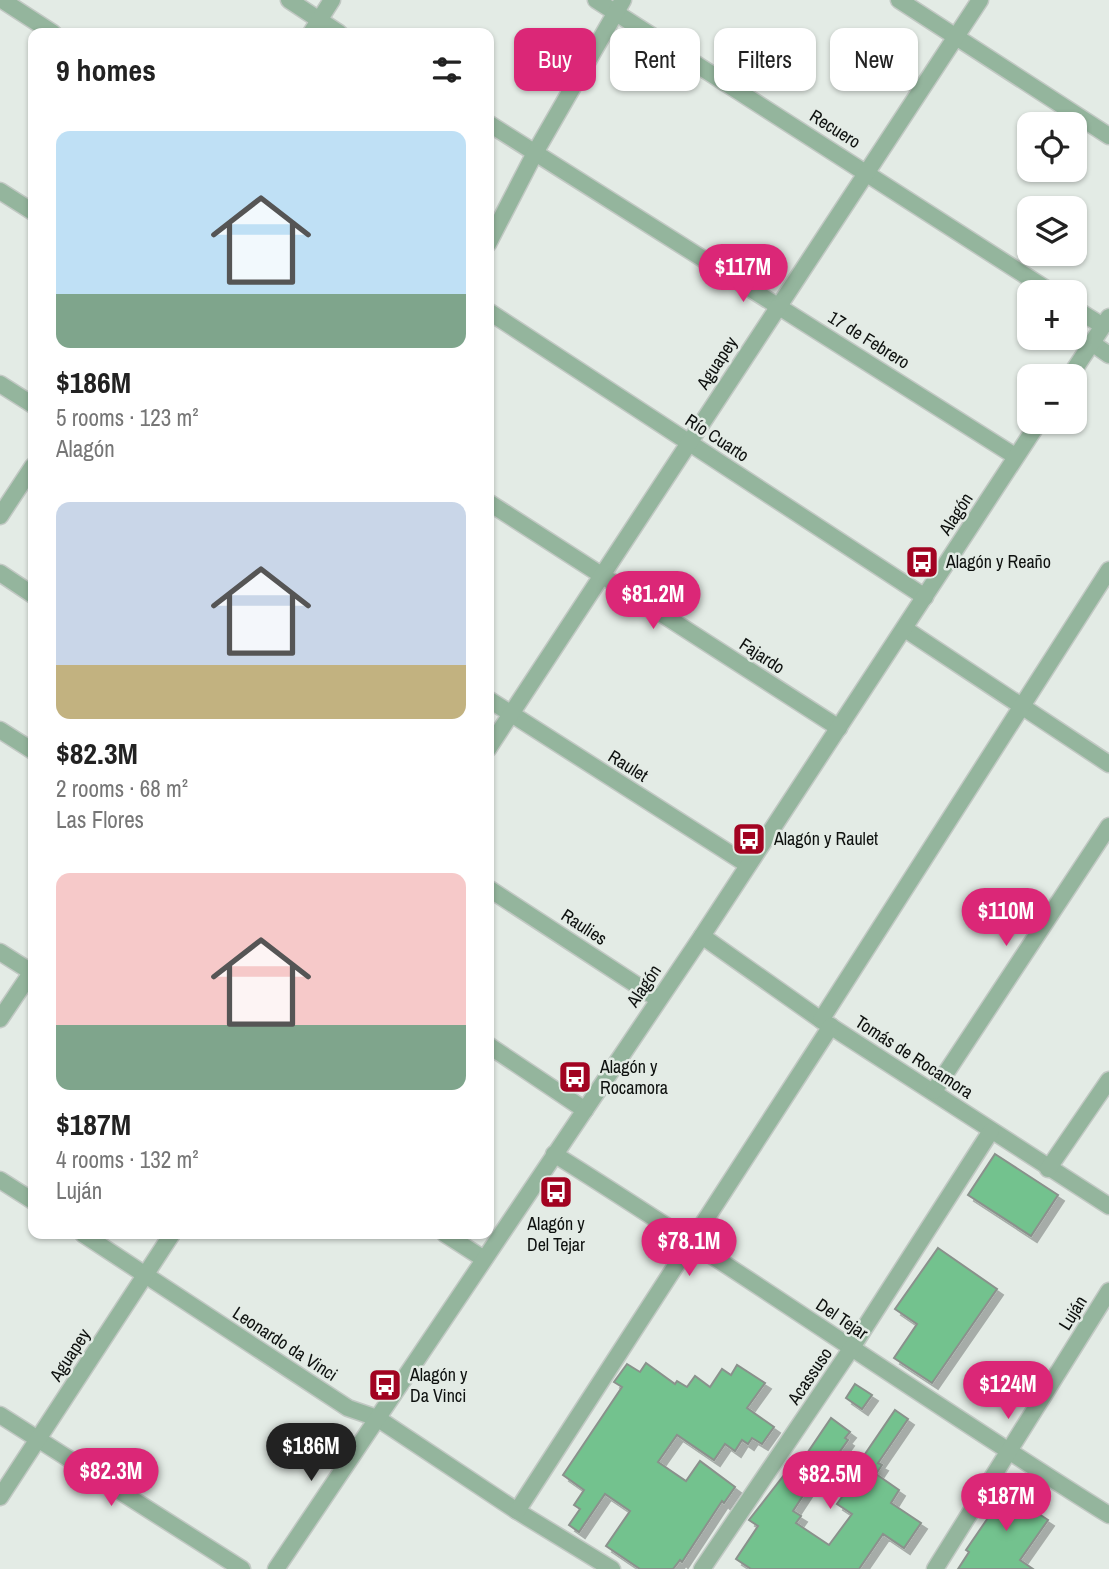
<!DOCTYPE html>
<meta charset="utf-8">
<style>
:root{--surface:#fff;--page:#f6f6f6;--text:#222;--muted:#767676;--accent:#db2777}
body{margin:0;font-family:"Archivo Narrow",sans-serif;background:var(--page);color:var(--text);height:100vh;display:flex;flex-direction:column;font-size:26px;white-space:nowrap}
*{box-sizing:border-box;margin:0}
p{font-size:23px;color:var(--muted)}
.icon{flex:none;width:38px;height:38px;fill:none;stroke:currentColor;stroke-width:2;stroke-linecap:round;stroke-linejoin:round}
.map{position:relative;flex:1;overflow:hidden}
.details{position:absolute;left:28px;top:28px;width:466px;height:1211px;display:flex;flex-direction:column;background:var(--surface);border-radius:14px;box-shadow:0 2px 5px #0004}
.details>*{flex:none}
.top-card{position:absolute;left:514px;top:28px;width:488px;height:63px;display:flex;gap:14px}
.fabs{position:absolute;left:1017px;top:112px;display:grid;gap:14px}
.fabs a{display:grid;place-items:center;width:70px;height:70px;border-radius:14px;background:var(--surface);box-shadow:0 2px 5px #0004;font-size:35px}
.price{position:absolute;translate:-50% -60px;padding:0 16px;border-radius:24px;background:var(--accent);color:#fff;font-size:23px;line-height:46px;filter:drop-shadow(0 2px 4px #0008)}
.price::after{content:'';position:absolute;left:50%;top:42px;width:21px;height:16px;margin-left:-10px;background:inherit;clip-path:polygon(0 0,100% 0,50% 100%)}
.price.active{background:#222;color:#fff}
ul{padding:0;list-style:none}
li{display:grid;align-content:center;gap:14px;height:371px;padding:0 28px}
li span{display:grid;place-items:center;height:217px;border-radius:14px;color:#555}
li>.icon{margin-inline-start:auto}
span .icon{width:126px;height:126px;fill:#fffc;stroke-width:1}
li b{font-size:30px}
h2{display:flex;justify-content:space-between;align-items:center;height:84px;padding:0 28px;font-size:30px}
.chip{padding:0 24px;border-radius:14px;background:var(--surface);box-shadow:0 2px 5px #0004;font-size:24px;line-height:63px}
.chip.active{background:var(--accent);color:#fff}
.map>svg:first-child{display:block}
.building{fill:#73c28e;stroke:#8a918c;stroke-width:2;filter:url(#shadow)}
.lines{fill:none;stroke-linecap:round;stroke-linejoin:round}
.minor-casing{stroke:#c1c8c3;stroke-width:19}
.minor{stroke:#94b59d;stroke-width:16}
.labels{text-anchor:middle;stroke-width:5;stroke-linejoin:round;paint-order:stroke}
.street-label{font-size:18px;fill:#0e110f;stroke:#e3ebe5}
.poi-label{font-size:18px;fill:#0e110f;stroke:#e3ebe5;text-anchor:start}
</style>
<div class="map">
<svg width="1109" height="1569" viewBox="0 0 1109 1569">
<defs>
<filter id="shadow"><feDropShadow dx="6" dy="6" stdDeviation="0" flood-color="#0004"/></filter>
</defs>
<rect width="100%" height="100%" fill="#e3ebe5"/>
<g class="building">
<polygon points="995,1154 1058,1195 1031,1236 968,1195"/>
<polygon points="938,1248 997,1289 932,1383 894,1358 917,1324 895,1309"/>
<polygon points="646,1363 675,1384 677,1381 687,1387 695,1376 710,1387 722,1369 731,1375 737,1365 765,1383 747,1408 774,1427 762,1444 752,1438 748,1444 742,1440 735,1451 725,1444 714,1460 677,1435 658,1462 686,1481 700,1461 735,1487 724,1503 722,1501 682,1562 680,1560 673,1569 640,1569 606,1546 630,1511 605,1494 579,1532 569,1525 580,1509 574,1505 584,1490 563,1475 622,1387 614,1382 627,1364 640,1372"/>
<polygon points="855,1384 872,1395 862,1409 846,1398"/>
<polygon points="895,1410 908,1419 878,1463 882,1465 876,1474 899,1490 891,1503 921,1523 904,1548 883,1534 859,1569 751,1569 736,1559 758,1526 749,1520 788,1470 793,1474 831,1418 850,1432 845,1438 848,1440 814,1488 810,1485 793,1511 801,1516 796,1523 829,1545 852,1514 837,1504 866,1463 861,1460"/>
<polygon points="1016,1481 1033,1492 1024,1504 1048,1520 1020,1560 1033,1569 958,1569 969,1552 966,1550 992,1512 988,1510 1003,1489 1008,1492"/>
</g>
<g class="lines">
<defs>
<g id="minor">
<polyline points="2,0 53,33"/>
<polyline points="289,0 339,33"/>
<polyline points="596,0 1051,292"/>
<polyline points="899,0 1109,136"/>
<polyline points="311,33 332,0"/>
<polyline points="488,123 1015,456"/>
<polyline points="0,191 33,212"/>
<polyline points="488,244 536,151 623,0"/>
<polyline points="1074,308 1103,326"/>
<polyline points="488,311 925,597"/>
<polyline points="1092,343 1109,355"/>
<polyline points="1070,376 1109,317"/>
<polyline points="0,384 33,405"/>
<polyline points="488,502 839,728"/>
<polyline points="0,516 33,466"/>
<polyline points="0,573 33,595"/>
<polyline points="905,629 1109,764"/>
<polyline points="488,699 748,865"/>
<polyline points="0,730 33,751"/>
<polyline points="488,749 980,0"/>
<polyline points="488,888 658,999"/>
<polyline points="702,936 821,1020 1109,1206"/>
<polyline points="0,952 33,973"/>
<polyline points="0,1019 33,970"/>
<polyline points="821,1020 1109,570"/>
<polyline points="488,1045 585,1110"/>
<polyline points="934,1091 1109,826"/>
<path d="M554 1154C741 1271 922 1398 1109 1515"/>
<polyline points="1048,1169 1109,1080"/>
<polyline points="0,1180 33,1201"/>
<polyline points="83,1234 348,1408 377,1418 517,1511 612,1569"/>
<polyline points="445,1234 484,1259"/>
<polyline points="0,1415 242,1569"/>
<polyline points="0,1497 172,1234"/>
<polyline points="517,1511 831,1026"/>
<polyline points="276,1569 702,936 1039,422"/>
<polyline points="702,1569 851,1349 991,1131"/>
<polyline points="935,1569 1109,1291"/>
</g>
</defs>
<use href="#minor" class="minor-casing"/>
<use href="#minor" class="minor"/>
</g>
<defs>
<symbol id="bus-square" viewBox="-11 -11 22 22"><rect x="-9" y="-9" width="18" height="18" rx="4" fill="#a20321" stroke="#e3ebe5"/><path d="M-5-6H5V4H4V6H2V4H-2V6H-4V4H-5ZM-3.5-4V0h7V-4ZM-3.5 1.2v1.5H-2V1.2ZM2 1.2v1.5H3.5V1.2Z" fill="#fff"/></symbol>
</defs>
<g fill-rule="evenodd">
<use href="#bus-square" x="903" y="543" width="38" height="38"/>
<use href="#bus-square" x="730" y="820" width="38" height="38"/>
<use href="#bus-square" x="556" y="1058" width="38" height="38"/>
<use href="#bus-square" x="537" y="1173" width="38" height="38"/>
<use href="#bus-square" x="366" y="1366" width="38" height="38"/>
</g>
<g class="labels">
<g class="street-label">
<text transform="translate(835 129) rotate(32)" y="6">Recuero</text>
<text transform="translate(869 340) rotate(32)" y="6">17 de Febrero</text>
<text transform="translate(717 363) rotate(-57)" y="6">Aguapey</text>
<text transform="translate(717 438) rotate(33)" y="6">Río Cuarto</text>
<text transform="translate(956 514) rotate(-57)" y="6">Alagón</text>
<text transform="translate(762 656) rotate(33)" y="6">Fajardo</text>
<text transform="translate(628 766) rotate(32)" y="6">Raulet</text>
<text transform="translate(584 927) rotate(33)" y="6">Raulies</text>
<text transform="translate(644 986) rotate(-56)" y="6">Alagón</text>
<text transform="translate(914 1057) rotate(33)" y="6">Tomás de Rocamora</text>
<text transform="translate(1073 1313) rotate(-58)" y="6">Luján</text>
<text transform="translate(842 1319) rotate(34)" y="6">Del Tejar</text>
<text transform="translate(285 1344) rotate(33)" y="6">Leonardo da Vinci</text>
<text transform="translate(70 1355) rotate(-57)" y="6">Aguapey</text>
<text transform="translate(810 1376) rotate(-56)" y="6">Acassuso</text>
</g>
<g class="poi-label">
<text x="946" y="568">Alagón y Reaño</text>
<text x="774" y="845">Alagón y Raulet</text>
<text x="600" y="1073">Alagón y<tspan x="600" dy="21">Rocamora</tspan></text>
<text x="556" y="1230" text-anchor="middle">Alagón y<tspan x="556" dy="21">Del Tejar</tspan></text>
<text x="410" y="1381">Alagón y<tspan x="410" dy="21">Da Vinci</tspan></text>
</g>
</g>
</svg>
<div class="fabs">
<a><svg class="icon" aria-label="locate" viewBox="0 0 24 24"><circle cx="12" cy="12" r="6"/><path d="M12 2v4M12 18v4M2 12h4M18 12h4"/></svg></a>
<a><svg class="icon" aria-label="layers" viewBox="0 0 24 24"><path d="M12 4l9 5-9 5-9-5zM3 14l9 5 9-5"/></svg></a>
<a>+</a>
<a>−</a>
</div>
<b class="price" style="left:743px;top:304px">$117M</b>
<b class="price" style="left:653px;top:631px">$81.2M</b>
<b class="price" style="left:1006px;top:948px">$110M</b>
<b class="price" style="left:689px;top:1278px">$78.1M</b>
<b class="price" style="left:1008px;top:1421px">$124M</b>
<b class="price active" style="left:311px;top:1483px">$186M</b>
<b class="price" style="left:111px;top:1508px">$82.3M</b>
<b class="price" style="left:830px;top:1511px">$82.5M</b>
<b class="price" style="left:1006px;top:1533px">$187M</b>
<div class="top-card">
<a class="chip active">Buy</a>
<a class="chip">Rent</a>
<a class="chip">Filters</a>
<a class="chip">New</a>
</div>
<section class="details">
<h2>9 homes<svg class="icon" aria-label="filters" viewBox="0 0 24 24"><path d="M4 7h16M4 17h16"/><circle cx="9" cy="7" r="2"/><circle cx="15" cy="17" r="2"/></svg></h2>
<ul>
<li><span style="background:linear-gradient(#bfe0f5 75%,#7fa58c 0)"><svg class="icon" aria-label="home" viewBox="0 0 24 24"><path d="M3 11l9-7 9 7M6 9v11h12V9"/></svg></span><div><b>$186M</b><p>5 rooms · 123 m²</p><p>Alagón</p></div></li>
<li><span style="background:linear-gradient(#c9d6e8 75%,#c2b280 0)"><svg class="icon" aria-label="home" viewBox="0 0 24 24"><path d="M3 11l9-7 9 7M6 9v11h12V9"/></svg></span><div><b>$82.3M</b><p>2 rooms · 68 m²</p><p>Las Flores</p></div></li>
<li><span style="background:linear-gradient(#f6c9c9 70%,#7fa58c 0)"><svg class="icon" aria-label="home" viewBox="0 0 24 24"><path d="M3 11l9-7 9 7M6 9v11h12V9"/></svg></span><div><b>$187M</b><p>4 rooms · 132 m²</p><p>Luján</p></div></li>
</ul>
</section>
</div>
